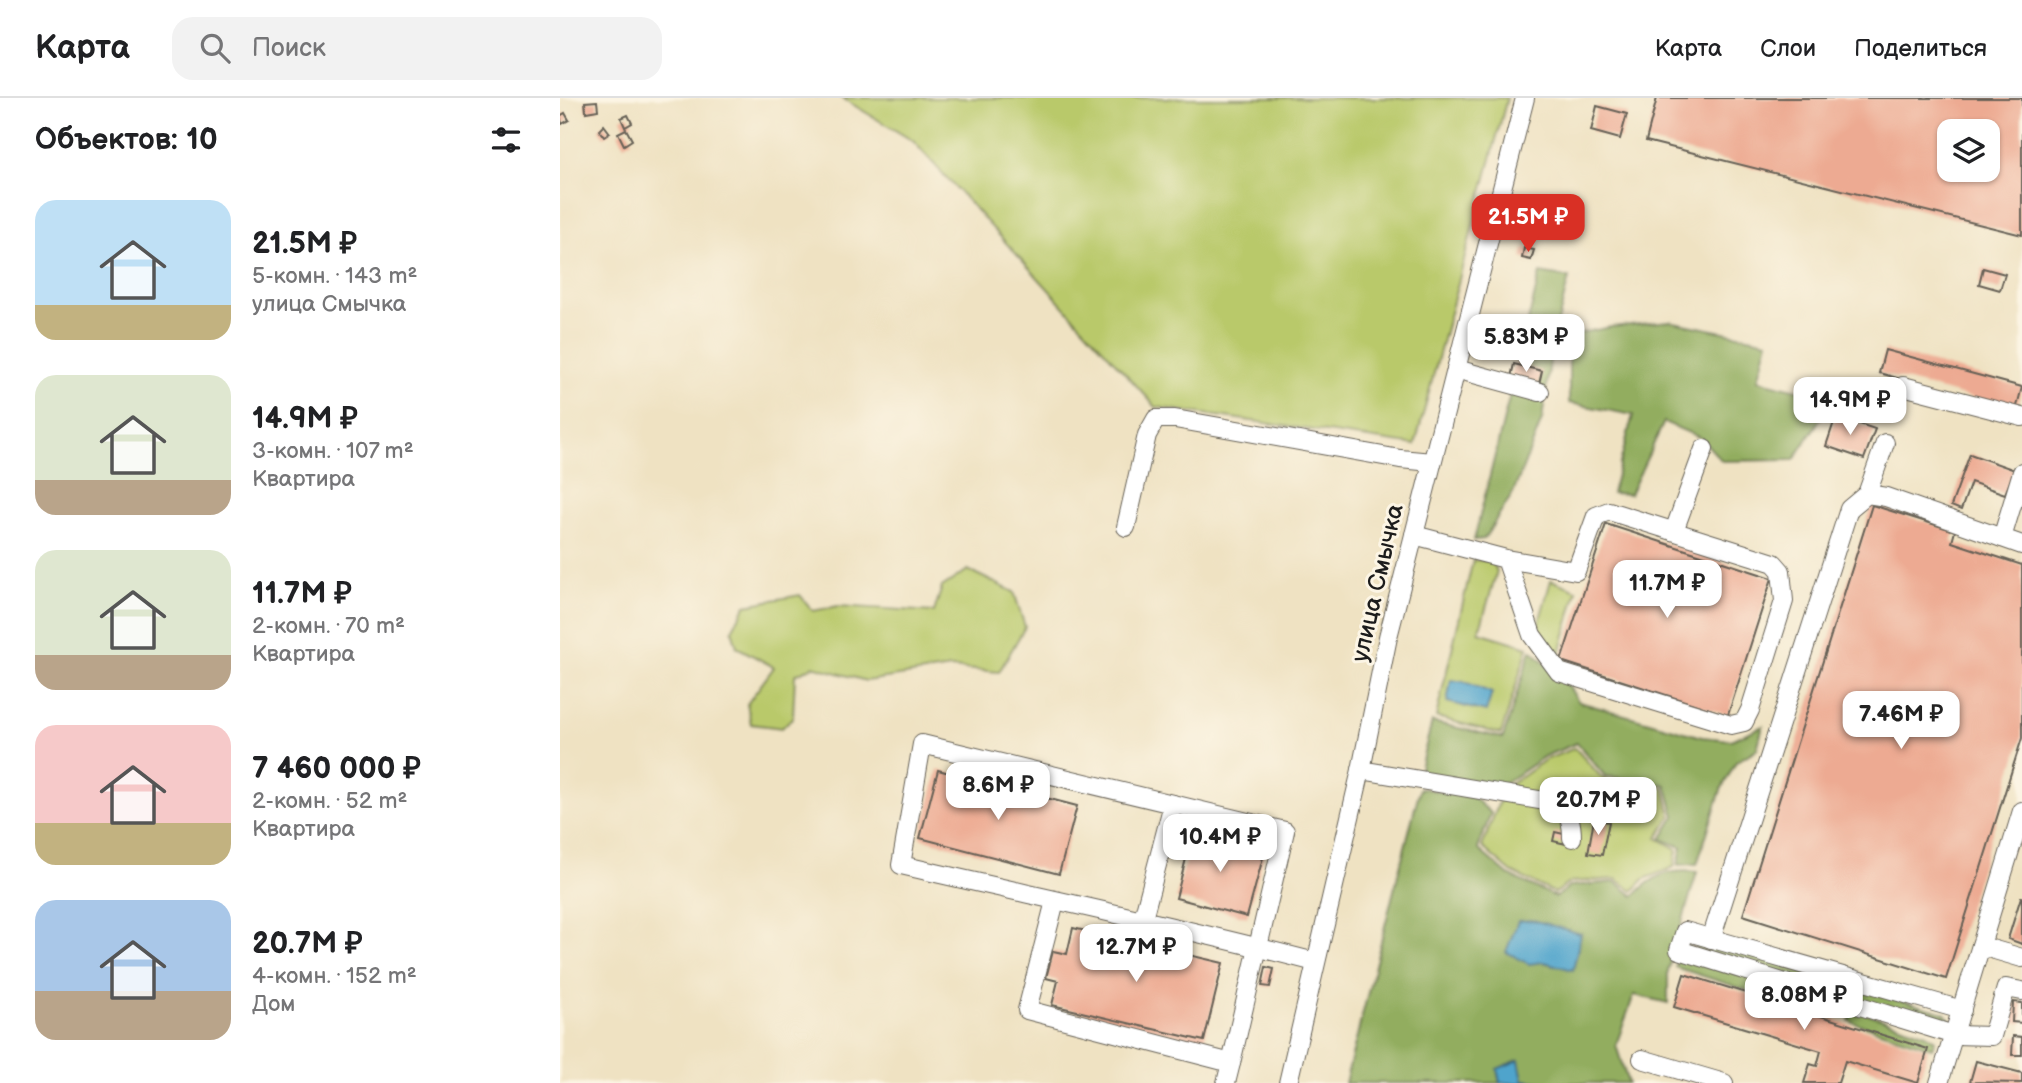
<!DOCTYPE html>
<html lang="ru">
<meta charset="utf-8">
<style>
:root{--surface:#fff;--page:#f2f2f2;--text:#202124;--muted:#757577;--line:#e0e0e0;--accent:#d93025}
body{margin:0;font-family:"Balsamiq Sans",sans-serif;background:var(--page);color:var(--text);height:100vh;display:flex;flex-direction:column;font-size:26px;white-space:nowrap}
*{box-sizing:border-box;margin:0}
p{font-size:23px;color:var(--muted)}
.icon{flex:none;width:38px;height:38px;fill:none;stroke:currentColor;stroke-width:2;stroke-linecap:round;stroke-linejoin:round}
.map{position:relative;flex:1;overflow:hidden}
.panel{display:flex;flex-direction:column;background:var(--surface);width:560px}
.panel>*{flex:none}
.fabs{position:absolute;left:1377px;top:21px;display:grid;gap:14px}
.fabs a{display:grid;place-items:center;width:63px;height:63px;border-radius:14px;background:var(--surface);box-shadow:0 2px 5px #0004;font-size:35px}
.price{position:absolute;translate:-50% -60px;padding:0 16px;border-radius:14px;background:#fff;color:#222;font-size:23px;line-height:46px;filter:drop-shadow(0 2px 4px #0008)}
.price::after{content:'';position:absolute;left:50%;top:42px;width:21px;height:16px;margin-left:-10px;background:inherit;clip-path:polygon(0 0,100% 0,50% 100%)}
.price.selected{background:var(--accent);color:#fff}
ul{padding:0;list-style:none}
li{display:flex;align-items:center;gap:21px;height:175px;padding:0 35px}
li span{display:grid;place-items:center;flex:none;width:196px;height:140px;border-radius:21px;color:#555}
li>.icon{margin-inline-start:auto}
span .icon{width:84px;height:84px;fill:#fffc;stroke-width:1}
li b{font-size:30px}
h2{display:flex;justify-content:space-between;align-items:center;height:84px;padding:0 35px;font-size:30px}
header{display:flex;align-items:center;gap:42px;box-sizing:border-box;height:98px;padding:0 35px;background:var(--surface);border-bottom:2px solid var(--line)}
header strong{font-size:33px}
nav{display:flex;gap:38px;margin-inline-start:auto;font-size:24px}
.search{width:490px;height:63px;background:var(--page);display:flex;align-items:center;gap:18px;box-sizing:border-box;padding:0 24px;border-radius:21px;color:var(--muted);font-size:26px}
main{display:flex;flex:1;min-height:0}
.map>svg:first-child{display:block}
.green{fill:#b9c96b;stroke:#6a7244;stroke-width:2}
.forest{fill:#92ad5f;stroke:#57643e;stroke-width:2;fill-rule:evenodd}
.water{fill:#50a4cc;stroke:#366074;stroke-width:2}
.building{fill:#edaa92;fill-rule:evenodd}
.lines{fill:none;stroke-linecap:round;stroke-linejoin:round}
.minor-casing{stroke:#666156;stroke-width:20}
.minor{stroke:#fff;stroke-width:18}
.labels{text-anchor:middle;stroke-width:6;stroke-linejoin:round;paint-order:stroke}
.street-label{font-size:24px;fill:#1c1c1c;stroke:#fcf5e5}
</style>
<header>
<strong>Карта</strong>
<div class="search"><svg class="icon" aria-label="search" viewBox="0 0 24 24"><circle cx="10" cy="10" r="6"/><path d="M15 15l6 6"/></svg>Поиск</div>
<nav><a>Карта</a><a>Слои</a><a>Поделиться</a></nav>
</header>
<main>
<section class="panel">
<h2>Объектов: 10<svg class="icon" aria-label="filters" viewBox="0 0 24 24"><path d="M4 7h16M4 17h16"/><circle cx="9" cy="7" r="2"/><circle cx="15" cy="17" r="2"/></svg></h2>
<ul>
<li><span style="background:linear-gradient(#bfe0f5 75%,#c2b280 0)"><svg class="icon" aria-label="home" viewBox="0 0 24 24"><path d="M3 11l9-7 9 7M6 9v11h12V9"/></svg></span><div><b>21.5M ₽</b><p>5-комн. · 143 m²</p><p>улица Смычка</p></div></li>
<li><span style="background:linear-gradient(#dfe7d0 75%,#b9a48a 0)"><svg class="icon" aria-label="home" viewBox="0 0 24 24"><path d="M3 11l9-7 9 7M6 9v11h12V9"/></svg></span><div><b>14.9M ₽</b><p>3-комн. · 107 m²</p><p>Квартира</p></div></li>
<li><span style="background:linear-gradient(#dfe7d0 75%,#b9a48a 0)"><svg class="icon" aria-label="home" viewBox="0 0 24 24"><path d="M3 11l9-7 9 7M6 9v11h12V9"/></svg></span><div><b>11.7M ₽</b><p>2-комн. · 70 m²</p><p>Квартира</p></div></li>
<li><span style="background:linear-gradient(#f6c9c9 70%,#c2b280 0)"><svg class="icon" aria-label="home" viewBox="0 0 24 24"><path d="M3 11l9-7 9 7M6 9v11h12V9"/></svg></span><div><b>7 460 000 ₽</b><p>2-комн. · 52 m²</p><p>Квартира</p></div></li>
<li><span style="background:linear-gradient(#a9c7e8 65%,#b9a48a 0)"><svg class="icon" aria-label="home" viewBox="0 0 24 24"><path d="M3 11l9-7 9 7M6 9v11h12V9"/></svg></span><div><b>20.7M ₽</b><p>4-комн. · 152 m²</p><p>Дом</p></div></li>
</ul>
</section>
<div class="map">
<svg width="1462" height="985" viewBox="0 0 1462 985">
<rect width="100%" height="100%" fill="#fcf5e5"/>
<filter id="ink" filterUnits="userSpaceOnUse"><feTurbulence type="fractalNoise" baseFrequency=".0143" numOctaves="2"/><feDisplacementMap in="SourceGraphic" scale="14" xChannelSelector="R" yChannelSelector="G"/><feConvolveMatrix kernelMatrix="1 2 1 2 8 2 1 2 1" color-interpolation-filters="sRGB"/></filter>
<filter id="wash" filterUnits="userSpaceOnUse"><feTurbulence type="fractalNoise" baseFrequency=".00686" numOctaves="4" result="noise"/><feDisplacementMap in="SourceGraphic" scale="28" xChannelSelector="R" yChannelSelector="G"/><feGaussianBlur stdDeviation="1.57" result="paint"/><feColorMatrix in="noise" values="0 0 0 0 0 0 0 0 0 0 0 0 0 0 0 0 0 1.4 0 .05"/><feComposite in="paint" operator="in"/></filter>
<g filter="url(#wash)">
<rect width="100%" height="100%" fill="#efe2c2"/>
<g class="green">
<polygon points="282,0 947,0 855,347 596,309 353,43"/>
<polygon points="913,462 931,463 937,473 919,534 968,549 941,636 876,619"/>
<polygon points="408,472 454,494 465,529 439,574 391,570 306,583 253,568 235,577 233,619 222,630 191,626 187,606 214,569 177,549 172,532 186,507 240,497 253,513 278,508 374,514 382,489"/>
<polygon points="991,482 1017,492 998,563 976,535"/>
<polygon points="1015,650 1043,681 1104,690 1111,718 1097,740 1117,751 1114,769 1084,781 1073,793 1056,781 1010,784 995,795 951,774 922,749 944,691 985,662"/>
</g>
<g class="forest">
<polygon points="980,175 1009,180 992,248 982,322 953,395 924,441 914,442"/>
<polygon points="1109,223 1208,243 1198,282 1249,295 1264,315 1234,362 1162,363 1141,340 1104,324 1070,396 1052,395 1073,317 1009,305 1009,237 1051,229"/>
<polygon points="971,552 1005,583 1019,604 1142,639 1171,642 1203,628 1197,651 1176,664 1161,692 1137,766 1118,767 1122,749 1101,741 1115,718 1106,687 1045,678 1017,645 985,658 939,689 859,674 872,624 943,640"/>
<path d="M860 690 913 699 931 715 918 751 948 777 996 799 1010 788 1056 784 1074 798C1093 777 1109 771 1137 774L1108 872V905L1074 897 1056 947 1068 985H985L963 982 958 962 937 971 940 985H785ZM1021 836 1013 871 983 864Z"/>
<polygon points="1140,842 1270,878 1281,888 1269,888 1135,851"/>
<polygon points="1119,858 1279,904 1274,920 1115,869"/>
<polygon points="1301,891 1384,915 1391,923 1388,930 1299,901"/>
<polygon points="1294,911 1366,936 1375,942 1372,950 1289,923"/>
</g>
<g class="water">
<polygon points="891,582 905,584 932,595 926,614 887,604"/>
<polygon points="973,822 1021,836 1013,872 984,864 969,866 946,854 958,823"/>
<polygon points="959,962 963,982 985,985 940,985 937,971"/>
</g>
<g id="blocks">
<g class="building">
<path d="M1097 0H1462V137L1086 43ZM1390 33H1428V72H1390Z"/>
<polygon points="37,3 38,12 26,14 25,4"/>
<polygon points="1037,8 1067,16 1060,41 1031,33"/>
<polygon points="5,15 9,22 2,26 0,18"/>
<polygon points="68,17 72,25 65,29 61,20"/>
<polygon points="44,27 50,35 44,39 39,32"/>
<polygon points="66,31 72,42 64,47 58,35"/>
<polygon points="964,150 974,152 971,162 962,160"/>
<polygon points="1423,170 1445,176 1440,192 1419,186"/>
<polygon points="1325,252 1462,289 1456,312 1319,275"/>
<polygon points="954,266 982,273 979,286 951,279"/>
<polygon points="1276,318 1315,331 1304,361 1266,348"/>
<polygon points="1410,356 1455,372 1445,396 1411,384 1401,412 1391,408"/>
<polygon points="1312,407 1395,433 1392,444 1462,467 1462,640 1386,881 1183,817"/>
<polygon points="1046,426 1212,480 1168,617 1001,563"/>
<polygon points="378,672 517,708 499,776 360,740"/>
<polygon points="1034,721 1049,724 1042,757 1028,755"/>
<polygon points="633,733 705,752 687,819 616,800"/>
<polygon points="995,734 1008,737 1006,746 993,743"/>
<polygon points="1461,799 1462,799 1462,846 1448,841"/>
<polygon points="513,830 663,865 644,943 492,907 498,883 486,880 493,853 507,856"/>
<polygon points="706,869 714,871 710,889 702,888"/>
<polygon points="1124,876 1368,951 1358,985 1285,963 1278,985 1244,985 1250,966 1257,968 1261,953 1114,909"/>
<polygon points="1453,904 1462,905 1462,925 1452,924"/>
<polygon points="1453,938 1462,939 1462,957 1452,957"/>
<polygon points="1416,963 1462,975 1462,985 1410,984"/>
</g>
</g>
</g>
<g filter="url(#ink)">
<use href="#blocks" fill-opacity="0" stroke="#666156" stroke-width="2"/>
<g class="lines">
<defs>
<g id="minor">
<polyline points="896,271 980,294"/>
<polyline points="1343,288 1462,319"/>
<polyline points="1307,396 1325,345"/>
<polyline points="566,429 587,337 596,321 615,321 840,361 872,364"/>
<polyline points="1114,433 1144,351"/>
<polyline points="854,437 946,461 972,537 999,574 1171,627 1184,624 1190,612 1224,503 1221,473 1214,465 1049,413 1036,418 1016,473 946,461"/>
<polyline points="1442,440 1462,374"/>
<polyline points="801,672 1038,712"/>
<path d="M999 705C1010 717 1012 725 1012 740"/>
<path d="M495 803 467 912 671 965 725 733 362 646 341 767C479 799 618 828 755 864"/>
<polyline points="582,824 613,706"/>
<polyline points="1151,841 1289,411 1307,396 1326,399 1462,447"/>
<polyline points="1421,848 1462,860"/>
<polyline points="1402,912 1125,833 1119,852 1394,937 1432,938 1446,890 1462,893"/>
<polyline points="1082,961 1164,985"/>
<polyline points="666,985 671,965"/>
<polyline points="728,985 801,672 828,539 965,0"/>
<polyline points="1379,985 1462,713"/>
</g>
</defs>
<use href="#minor" class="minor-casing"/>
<use href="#minor" class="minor"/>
</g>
</g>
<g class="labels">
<g class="street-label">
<text transform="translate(817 485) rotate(-77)" y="8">улица Смычка</text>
</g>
</g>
</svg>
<div class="fabs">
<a><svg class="icon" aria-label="layers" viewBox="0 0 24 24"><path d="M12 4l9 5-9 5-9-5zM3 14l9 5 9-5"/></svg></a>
</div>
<b class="price selected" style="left:968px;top:156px">21.5M ₽</b>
<b class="price" style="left:966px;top:276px">5.83M ₽</b>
<b class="price" style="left:1290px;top:339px">14.9M ₽</b>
<b class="price" style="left:1107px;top:522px">11.7M ₽</b>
<b class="price" style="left:1341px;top:653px">7.46M ₽</b>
<b class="price" style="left:438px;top:724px">8.6M ₽</b>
<b class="price" style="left:1038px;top:739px">20.7M ₽</b>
<b class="price" style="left:660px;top:776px">10.4M ₽</b>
<b class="price" style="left:576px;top:886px">12.7M ₽</b>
<b class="price" style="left:1244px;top:934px">8.08M ₽</b>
</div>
</main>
